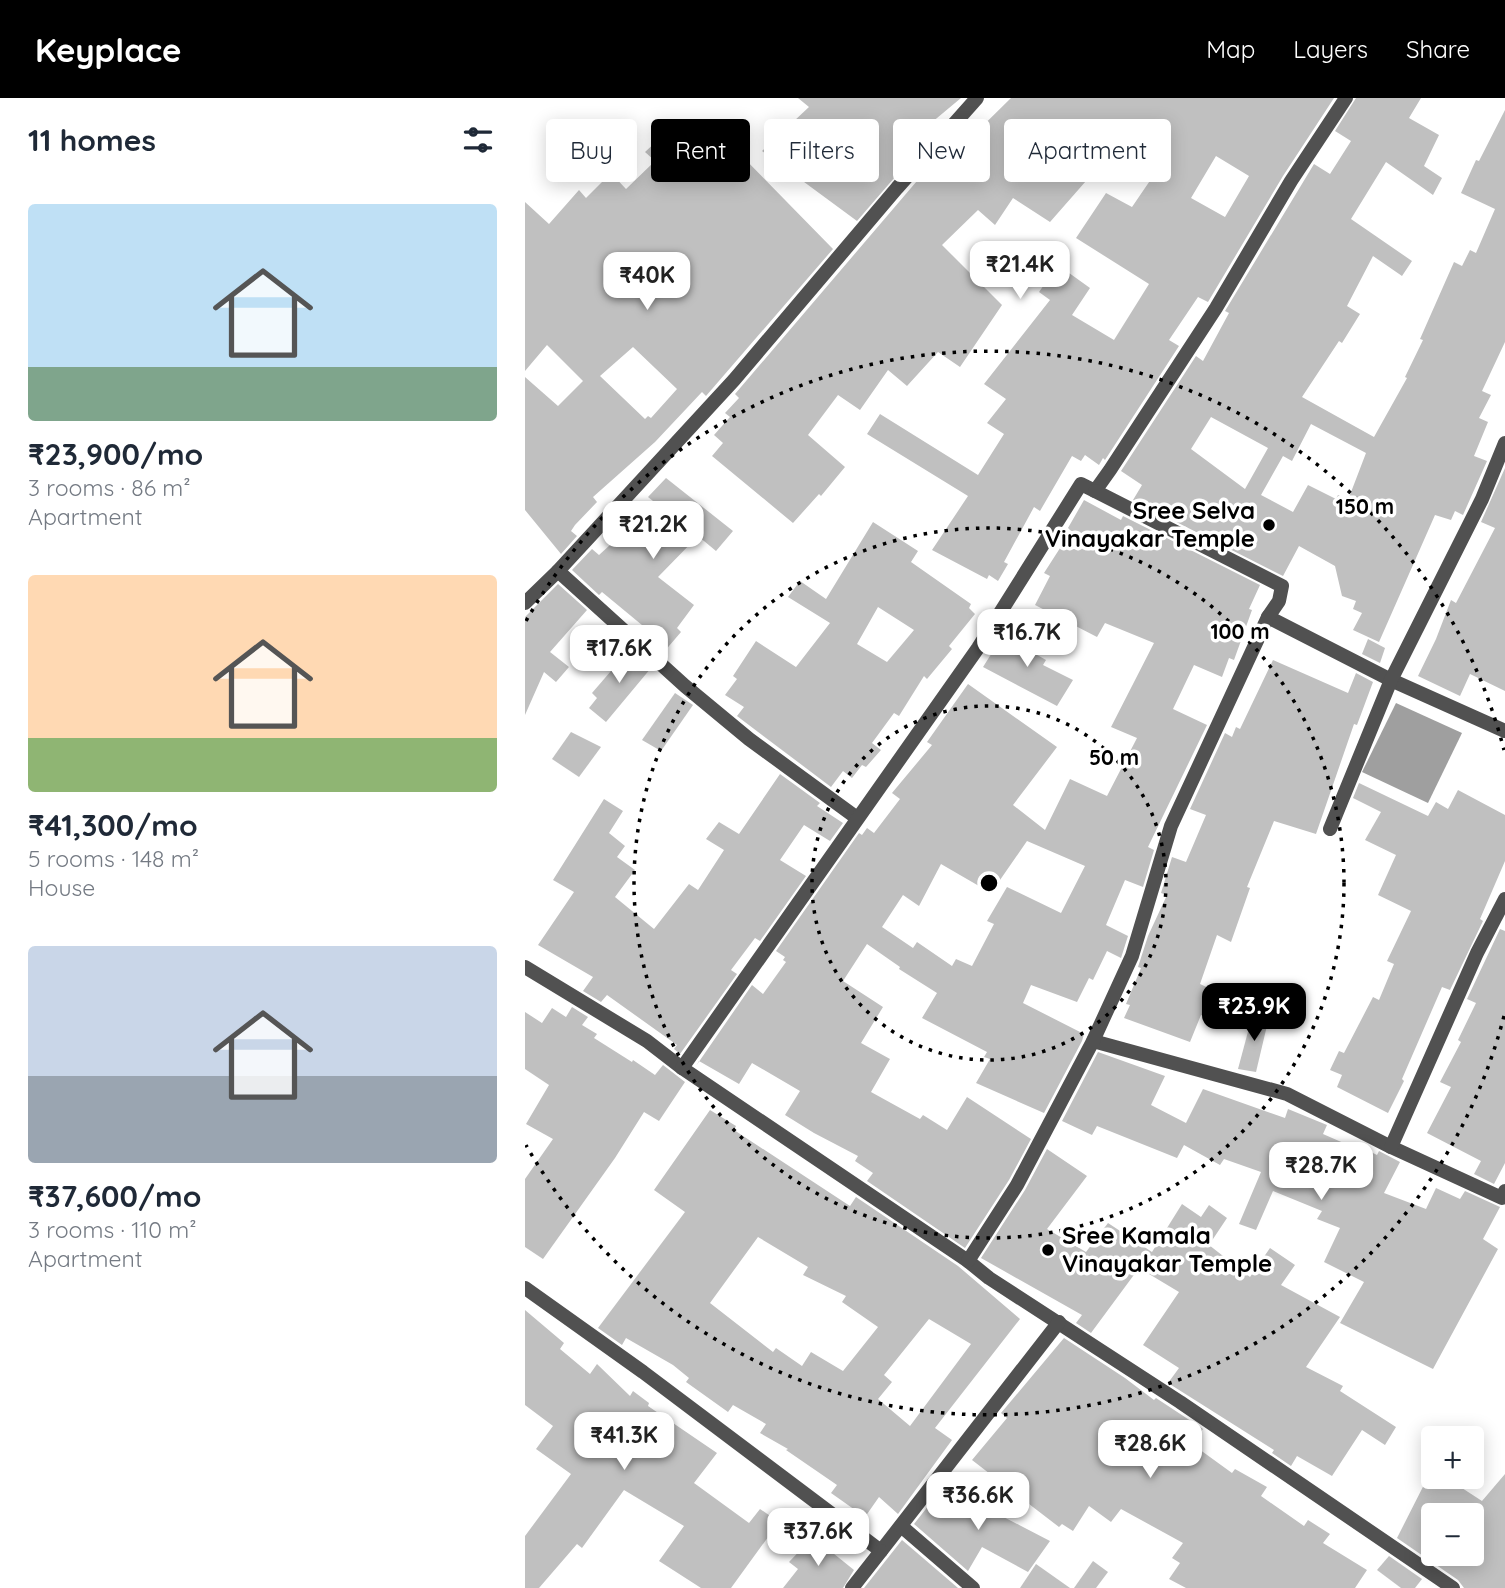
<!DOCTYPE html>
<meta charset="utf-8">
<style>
:root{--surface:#fff;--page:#f6f6f7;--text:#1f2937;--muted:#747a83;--accent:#000}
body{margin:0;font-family:Quicksand,sans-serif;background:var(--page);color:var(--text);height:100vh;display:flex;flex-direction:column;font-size:26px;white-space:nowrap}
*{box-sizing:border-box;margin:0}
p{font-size:23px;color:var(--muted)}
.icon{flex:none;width:38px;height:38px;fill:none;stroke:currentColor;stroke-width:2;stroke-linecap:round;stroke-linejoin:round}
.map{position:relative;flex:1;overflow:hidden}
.side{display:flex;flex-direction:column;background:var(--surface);width:525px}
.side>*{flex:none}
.top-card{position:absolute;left:21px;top:21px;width:665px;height:63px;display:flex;gap:14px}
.tools{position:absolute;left:896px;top:1328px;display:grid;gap:14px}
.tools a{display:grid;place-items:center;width:63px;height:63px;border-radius:7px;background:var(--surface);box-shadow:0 4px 18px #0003;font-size:35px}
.price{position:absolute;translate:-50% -60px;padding:0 16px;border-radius:14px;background:#fff;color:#222;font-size:23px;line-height:46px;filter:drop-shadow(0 2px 4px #0008)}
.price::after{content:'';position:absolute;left:50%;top:42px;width:21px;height:16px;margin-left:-10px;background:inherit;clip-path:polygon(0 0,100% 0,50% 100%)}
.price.selected{background:var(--accent);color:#fff}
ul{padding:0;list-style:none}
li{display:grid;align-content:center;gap:14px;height:371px;padding:0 28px}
li span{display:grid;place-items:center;height:217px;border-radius:7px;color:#555}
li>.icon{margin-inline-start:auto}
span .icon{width:126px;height:126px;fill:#fffc;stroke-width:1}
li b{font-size:30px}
h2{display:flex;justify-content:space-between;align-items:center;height:84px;padding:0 28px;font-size:30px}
.chip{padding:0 24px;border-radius:7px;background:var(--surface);box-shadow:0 4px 18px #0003;font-size:24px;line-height:63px}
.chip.selected{background:var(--accent);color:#fff}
header{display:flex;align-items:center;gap:42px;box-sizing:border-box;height:98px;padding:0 35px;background:var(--accent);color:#fff}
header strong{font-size:33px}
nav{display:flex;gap:38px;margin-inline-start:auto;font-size:24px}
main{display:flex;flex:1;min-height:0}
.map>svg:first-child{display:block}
.water{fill:#9f9f9f}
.building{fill:#c0c0c0;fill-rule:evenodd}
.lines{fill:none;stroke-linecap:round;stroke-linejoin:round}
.street{stroke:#515151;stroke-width:14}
.ring{fill:none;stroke:#000;stroke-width:3.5;stroke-dasharray:3.5 7}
.poi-dot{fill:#000;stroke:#fff;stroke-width:2.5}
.labels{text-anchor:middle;stroke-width:7;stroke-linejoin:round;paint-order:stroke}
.poi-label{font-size:24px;font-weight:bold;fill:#000;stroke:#fff;text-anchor:end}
.centre{fill:#000;stroke:#fff;stroke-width:3.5}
.ring-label{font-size:21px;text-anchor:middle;font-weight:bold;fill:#000;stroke:#fff;stroke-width:7;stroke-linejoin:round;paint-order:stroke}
</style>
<header>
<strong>Keyplace</strong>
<nav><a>Map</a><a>Layers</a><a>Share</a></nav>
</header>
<main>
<section class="side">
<h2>11 homes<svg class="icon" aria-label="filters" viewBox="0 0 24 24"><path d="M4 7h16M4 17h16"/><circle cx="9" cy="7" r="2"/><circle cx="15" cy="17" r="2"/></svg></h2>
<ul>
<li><span style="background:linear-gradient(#bfe0f5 75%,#7fa58c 0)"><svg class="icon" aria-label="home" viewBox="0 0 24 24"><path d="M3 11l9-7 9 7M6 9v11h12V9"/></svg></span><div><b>₹23,900/mo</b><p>3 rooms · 86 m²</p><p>Apartment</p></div></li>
<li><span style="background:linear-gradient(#ffd9b3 75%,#8fb573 0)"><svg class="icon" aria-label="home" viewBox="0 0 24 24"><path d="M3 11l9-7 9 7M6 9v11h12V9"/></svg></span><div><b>₹41,300/mo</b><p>5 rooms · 148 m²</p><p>House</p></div></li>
<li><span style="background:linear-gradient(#c9d6e8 60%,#9aa5b1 0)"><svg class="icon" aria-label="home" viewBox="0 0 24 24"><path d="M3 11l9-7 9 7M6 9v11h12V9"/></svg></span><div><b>₹37,600/mo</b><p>3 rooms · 110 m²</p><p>Apartment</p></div></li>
</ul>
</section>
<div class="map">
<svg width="980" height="1490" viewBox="0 0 980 1490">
<rect width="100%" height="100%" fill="#fff"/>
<polygon class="water" points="871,605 937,635 903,705 837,674"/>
<g class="building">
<polygon points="273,0 436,0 394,35 401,43 332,123 237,53 284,9"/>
<path d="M486 0H809L758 78 683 204 673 199 644 242 654 248 580 362 578 360 574 367 560 357 556 363 547 358 515 413 509 409 479 464 483 466 473 483 464 477 462 481 407 452 443 398 342 336 355 316 453 377 479 336 462 325 481 301 459 286 525 202 514 194 533 167 565 190 547 217 589 242 624 186 551 140 581 95 607 109 635 68 594 47 559 81 561 83 525 124 488 100 470 127 453 112 417 147 477 207 435 269 413 254 382 288 363 272 335 312 313 297 283 337 320 369 296 398 294 396 268 425 187 358 198 345 189 337 205 319 200 315 214 300 210 296 415 56 422 63ZM691 58 724 78 700 119 666 100Z"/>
<path d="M831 0H896L884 20 914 37 899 68 917 80 908 97 861 64 826 121 887 163 877 178 848 158 822 208 835 216 817 245 814 243 777 299 849 339 882 280 880 279 898 242 895 241 929 164 937 168 945 152 951 155 970 111 936 95 951 62 954 63 980 12V244L957 293 966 297 954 320 963 324 949 358 962 363 938 417 930 413 926 422 910 417 854 544 828 532 837 515 828 511 831 503 817 498 810 468 774 448 758 478 608 402 617 387 596 373 671 258 678 263 704 215 700 213 789 66 805 76 826 43 810 33ZM686 319 743 350 720 391 666 351ZM786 326 841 355 823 402 813 397 811 401 783 387 768 414 736 397 758 358 767 363Z"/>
<path d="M148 28 196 73 213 54 308 151 181 298 177 294 130 344 68 399 72 404 50 427 46 433 52 438 36 456 0 412V279L33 308 58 283 22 247 0 273V104L24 126 54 92 61 100 86 75 101 91 130 63 120 54ZM108 249 152 291 126 320 123 318 120 321 75 278Z"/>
<polygon points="980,370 980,593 945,576 935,598 893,578 911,541 926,502 931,505 970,430 956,424"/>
<polygon points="141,380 208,433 191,453 173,438 133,479 169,507 152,530 156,534 138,555 118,537 123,532 77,494 74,497 47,472 67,451 74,457 107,427 105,425 128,403 123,399"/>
<path d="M559 402 596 422 598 418 735 487 724 511 727 512 709 562 704 560 697 579 669 567 648 611 682 627 623 749 629 752 618 789 600 782 581 827 603 838 596 860 582 853 568 882 564 880 552 904 506 887 498 905 559 936 557 943 519 1015 451 985 465 961 459 959 462 954 397 920 412 895 374 871 375 869 342 846 318 883 358 909 336 945 365 961 346 994 395 1021 398 1017 422 1032 442 999 506 1041 484 1082 440 1150 342 1083 348 1075 330 1063 333 1058 289 1035 260 1017 275 993 227 965 214 986 174 963 171 968 227 887 238 896 261 864 258 862 260 859 251 853 334 735 337 737 342 730 349 735 375 701 367 695 407 647 402 644 443 586 532 649 488 707 520 732 545 681 582 698 612 640 586 629 629 545 580 525 572 539 510 507 525 478 519 475 546 433 543 430ZM502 743 560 768 536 815 482 789 462 823 469 826 447 868 431 861 427 868 392 844 388 850 357 829 378 797 394 808 416 766 466 795Z"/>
<path d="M348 424 393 453 386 464 446 506 444 510 450 516 424 548 427 551 402 581 399 578 374 618 369 615 347 645 356 652 341 669 337 667 327 680 318 673 306 689 212 618 219 609 200 597 212 581 208 578 231 543 271 569 305 525 263 499 275 483 301 501ZM353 509 389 532 362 564 332 546Z"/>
<polygon points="33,486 62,512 25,554 44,569 31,584 19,574 0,617 0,519"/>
<polygon points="482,531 510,550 507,554 521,562 518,567 548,582 532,608 458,569"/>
<polygon points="843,541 860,550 855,565 837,556"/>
<polygon points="105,551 126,570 81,624 64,610 72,600 67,595"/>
<polygon points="748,562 823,595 831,575 848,584 832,627 829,626 791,736 749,723 722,789 725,790 706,844 692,837 675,886 688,892 679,918 676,917 665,944 599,920 605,907 601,906 616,870 613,869 623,838 642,797 636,795 647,759 661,764 681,717 665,711 700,635 707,639 711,629 715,631"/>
<polygon points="150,595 168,607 136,653 117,642"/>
<polygon points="46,634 76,649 54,679 27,661"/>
<polygon points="255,676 295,705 292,708 318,725 305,743 279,727 255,762 281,778 235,843 230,840 206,872 212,876 155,956 149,951 152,947 82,897 76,904 58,893 68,879 13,847 49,794 28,782 79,701 98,713 84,735 100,748 92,759 110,772 90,799 129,831 164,786 173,792 199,752 181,741 194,724 214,736"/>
<polygon points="834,685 903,718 911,704 923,711 933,692 980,717 980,763 955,821 958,823 925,892 917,889 877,981 879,983 863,1015 812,989 817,977 805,972 814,953 819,955 848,899 854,902 869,866 862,863 886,813 853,797 871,757 840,742 856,714 828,700"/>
<polygon points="975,831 980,833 980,1065 969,1086 949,1076 956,1063 902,1035 926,989 915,984 936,944 933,942 951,905 942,901"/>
<polygon points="47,909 63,919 57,927 72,936 69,940 107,964 108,962 130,977 138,967 160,984 134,1023 119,1014 90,1060 18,1161 0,1149 0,1081 28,1041 1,1026 24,987 0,971 0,914 17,925 27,910 41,919"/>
<polygon points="728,915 744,919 731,974 713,971"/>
<polygon points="573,954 640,978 626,1007 661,1025 678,991 760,1020 763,1011 802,1027 798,1036 830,1050 832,1047 852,1057 854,1053 875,1064 859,1095 901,1111 911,1090 935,1101 940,1093 975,1109 958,1141 973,1151 908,1271 815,1225 839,1184 799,1164 815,1130 792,1121 797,1113 748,1093 731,1132 714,1126 736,1074 699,1061 695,1067 659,1047 652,1060 572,1028 567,1037 537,1023"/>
<path d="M185 1012 211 1028 209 1032 325 1108 331 1099 433 1168 495 1221 410 1330 427 1342 373 1416 354 1399 340 1419 306 1395 312 1387 261 1352 263 1351 235 1335 241 1326 208 1307 203 1314 161 1284 164 1280 148 1267 101 1240 97 1247 73 1230 160 1114 129 1092ZM233 1139 283 1169 278 1177 321 1198 317 1204 353 1229 318 1273 286 1254 277 1268 251 1250 248 1254 185 1205ZM404 1221 446 1246 385 1328 353 1301 367 1284 359 1277Z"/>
<polygon points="522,1051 562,1078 522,1131 561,1154 583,1125 627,1154 657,1106 676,1119 684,1107 702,1120 684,1147 725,1179 745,1150 770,1167 756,1187 815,1219 781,1269 818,1288 815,1293 871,1329 860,1347 837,1332 807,1378 772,1358 766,1368 747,1355 749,1352 643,1285 654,1270 618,1247 654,1194 614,1170 566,1235 551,1225 557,1217 456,1160 500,1092"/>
<polygon points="0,1212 39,1245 35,1251 65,1276 72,1266 105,1298 108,1293 124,1305 123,1308 192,1355 169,1385 224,1425 235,1411 254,1424 206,1490 176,1490 134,1463 159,1428 99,1392 57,1450 52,1446 14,1490 0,1490 0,1438 46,1376 11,1351 28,1328 0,1307"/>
<polygon points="539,1240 600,1280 629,1302 631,1300 678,1331 667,1346 707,1375 710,1371 742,1389 736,1398 779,1428 783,1422 805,1436 798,1445 842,1472 830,1490 661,1490 644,1481 655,1465 647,1460 658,1445 596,1411 586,1424 564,1408 548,1433 537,1426 534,1429 447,1362 482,1320 476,1315"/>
<path d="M907 1371 908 1379H920L957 1403 980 1376V1490H939L933 1482 872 1440ZM908 1418H947V1456H908Z"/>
<polygon points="419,1388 525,1443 503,1474 457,1449 443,1473 389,1426"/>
<polygon points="288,1439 329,1472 318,1490 258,1490 273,1471 264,1464"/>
<polygon points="377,1442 433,1490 339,1490"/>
<polygon points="864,1458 897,1481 890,1490 876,1490 852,1472"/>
<polygon points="568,1463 583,1474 571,1490 549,1490"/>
<polygon points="511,1466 545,1490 495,1490"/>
</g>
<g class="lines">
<g class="street">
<polyline points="0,505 33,473"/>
<polyline points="743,519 866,582 980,633"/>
<polyline points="332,720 224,641 160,588 33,473 209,282 372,90 452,0"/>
<polyline points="805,731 866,582 957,401 980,345"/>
<polyline points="0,869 122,943 157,970 443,1163 464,1180 655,1304 928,1490"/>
<polyline points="568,943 762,996 866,1049 977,1100 980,1093"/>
<polyline points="157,970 453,550 556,386 570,393 585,372 691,210 766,83 821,0"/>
<polyline points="866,1049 952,855 980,801"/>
<polyline points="443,1163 492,1087 568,943 607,858 646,728 743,519 754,503 757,488 570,393"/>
<polyline points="0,1190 118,1274 356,1453 534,1224"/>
<polyline points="376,1428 448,1490"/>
<polyline points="327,1490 356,1453"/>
</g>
</g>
<g class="ring">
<circle cx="464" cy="785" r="177"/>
<circle cx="464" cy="785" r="355"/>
<path d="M979 918A532 532 0 0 1 1 1047M1 523A532 532 0 0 1 979 652"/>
</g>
<g class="poi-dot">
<circle cx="744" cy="427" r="7"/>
<circle cx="523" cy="1152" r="7"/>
</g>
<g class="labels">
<g class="poi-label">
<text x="730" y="421">Sree Selva<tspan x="730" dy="28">Vinayakar Temple</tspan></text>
<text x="537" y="1146" text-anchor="start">Sree Kamala<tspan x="537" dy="28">Vinayakar Temple</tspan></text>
</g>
</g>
<circle cx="464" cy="785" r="10" class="centre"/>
<g class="ring-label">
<text x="840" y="416">150 m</text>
<text x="715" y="541">100 m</text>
<text x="589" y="667">50 m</text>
</g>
</svg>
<div class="tools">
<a>+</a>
<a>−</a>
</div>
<b class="price" style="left:495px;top:203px">₹21.4K</b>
<b class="price" style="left:122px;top:214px">₹40K</b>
<b class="price" style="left:128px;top:463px">₹21.2K</b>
<b class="price" style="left:502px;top:571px">₹16.7K</b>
<b class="price" style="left:94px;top:587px">₹17.6K</b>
<b class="price selected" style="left:729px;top:945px">₹23.9K</b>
<b class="price" style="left:796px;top:1104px">₹28.7K</b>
<b class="price" style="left:99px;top:1374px">₹41.3K</b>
<b class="price" style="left:625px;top:1382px">₹28.6K</b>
<b class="price" style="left:453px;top:1434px">₹36.6K</b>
<b class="price" style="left:293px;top:1470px">₹37.6K</b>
<div class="top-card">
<a class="chip">Buy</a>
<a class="chip selected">Rent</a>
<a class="chip">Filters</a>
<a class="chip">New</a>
<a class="chip">Apartment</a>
</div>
</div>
</main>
